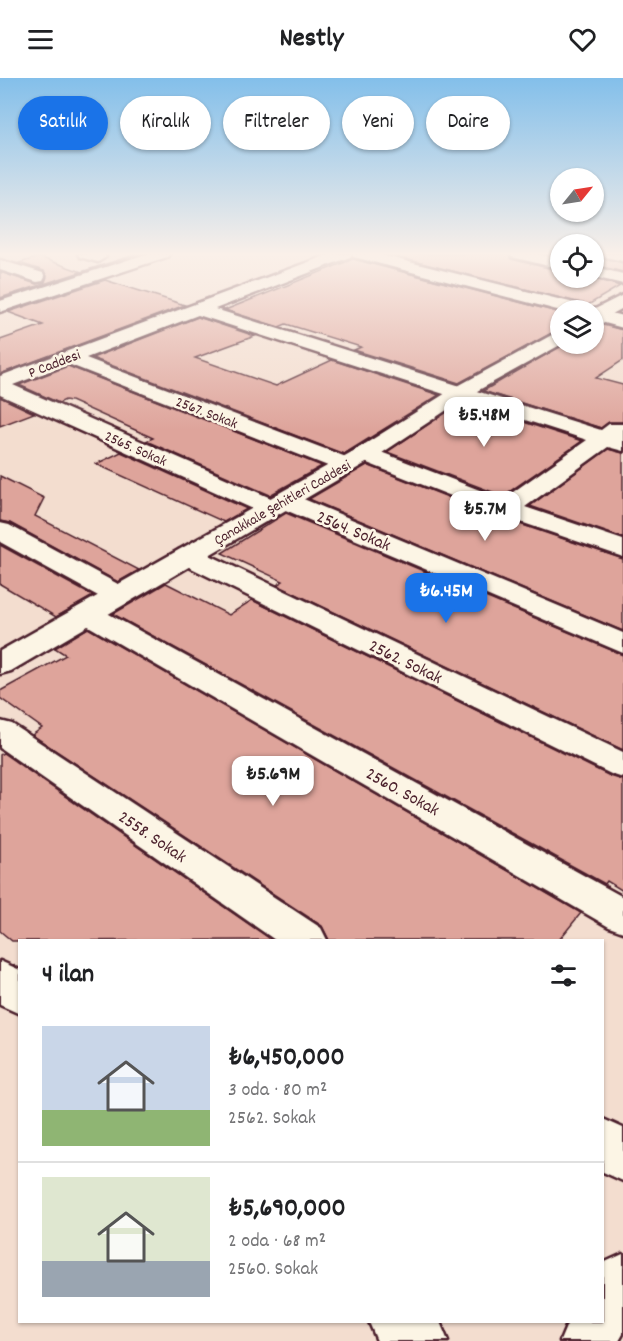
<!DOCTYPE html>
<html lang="tr">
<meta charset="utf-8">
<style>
:root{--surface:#fff;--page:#f6f6f6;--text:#202124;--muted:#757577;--line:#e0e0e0;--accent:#1a73e8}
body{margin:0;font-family:Dekko,sans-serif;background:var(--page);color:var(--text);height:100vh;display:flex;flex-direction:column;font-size:22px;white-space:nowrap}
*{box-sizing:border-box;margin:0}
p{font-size:20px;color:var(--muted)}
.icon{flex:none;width:33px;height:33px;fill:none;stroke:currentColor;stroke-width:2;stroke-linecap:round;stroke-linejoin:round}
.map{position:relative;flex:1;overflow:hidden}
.side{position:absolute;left:18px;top:861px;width:586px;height:384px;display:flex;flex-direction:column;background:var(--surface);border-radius:0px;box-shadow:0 2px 4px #0004}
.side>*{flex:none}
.banner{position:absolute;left:18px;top:18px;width:588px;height:54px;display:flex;gap:12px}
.needle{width:39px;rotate:60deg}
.buttons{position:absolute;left:550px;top:90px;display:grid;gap:12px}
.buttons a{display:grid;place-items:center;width:54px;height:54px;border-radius:50%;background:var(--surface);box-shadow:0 2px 4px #0004;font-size:30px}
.price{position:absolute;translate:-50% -51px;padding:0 14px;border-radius:12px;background:#fff;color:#222;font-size:20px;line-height:39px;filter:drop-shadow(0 2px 3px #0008)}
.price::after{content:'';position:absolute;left:50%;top:36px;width:18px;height:14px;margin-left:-9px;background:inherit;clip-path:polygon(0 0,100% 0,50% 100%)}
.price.on{background:var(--accent);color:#fff}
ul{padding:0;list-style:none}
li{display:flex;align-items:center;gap:18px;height:150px;padding:0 24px}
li+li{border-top:2px solid var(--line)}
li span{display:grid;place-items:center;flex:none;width:168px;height:120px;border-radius:0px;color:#555}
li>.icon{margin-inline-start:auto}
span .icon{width:72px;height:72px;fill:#fffc;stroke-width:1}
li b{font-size:26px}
h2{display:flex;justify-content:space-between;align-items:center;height:72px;padding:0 24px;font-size:26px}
.tag{padding:0 21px;border-radius:27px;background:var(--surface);box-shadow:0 2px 4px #0004;font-size:21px;line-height:54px}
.tag.on{background:var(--accent);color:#fff}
header{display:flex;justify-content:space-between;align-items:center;height:78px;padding:0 24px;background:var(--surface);font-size:27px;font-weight:700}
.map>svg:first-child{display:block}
.building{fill:#dea49b;stroke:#4a1f2b;stroke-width:1.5}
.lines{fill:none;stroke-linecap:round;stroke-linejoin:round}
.minor-casing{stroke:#4a1f2b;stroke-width:5}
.major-casing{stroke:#4a1f2b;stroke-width:5}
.minor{fill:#fcf5e5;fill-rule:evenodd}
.major{fill:#fcf5e5;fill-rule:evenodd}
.tram{stroke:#4a1f2b;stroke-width:1.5}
.labels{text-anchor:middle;stroke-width:5;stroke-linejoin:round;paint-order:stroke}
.far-street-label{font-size:15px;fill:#4a1f2b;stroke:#fcf5e5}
.street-label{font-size:18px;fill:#4a1f2b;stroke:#fcf5e5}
</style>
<header><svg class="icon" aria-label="menu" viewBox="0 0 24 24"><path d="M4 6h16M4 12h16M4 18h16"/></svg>Nestly<svg class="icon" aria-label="heart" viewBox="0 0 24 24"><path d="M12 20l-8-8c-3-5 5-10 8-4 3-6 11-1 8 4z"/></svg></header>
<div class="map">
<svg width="623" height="1263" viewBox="0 0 623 1263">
<rect width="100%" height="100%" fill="#f3ddcf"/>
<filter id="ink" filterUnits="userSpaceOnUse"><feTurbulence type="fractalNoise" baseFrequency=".0167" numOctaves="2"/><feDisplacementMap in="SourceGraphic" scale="12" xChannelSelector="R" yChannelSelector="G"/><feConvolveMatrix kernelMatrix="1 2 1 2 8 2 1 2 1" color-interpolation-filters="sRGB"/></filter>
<g filter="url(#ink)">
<g class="building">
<polygon points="385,176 508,176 511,181 561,193 561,200 592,200 620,208 588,227"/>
<polygon points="594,176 623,185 623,194 594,187"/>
<polygon points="39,179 82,194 0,221 0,194 36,206 45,204 47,198 44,193 19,185"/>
<polygon points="353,181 561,235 561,250 459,305 354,272 361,269 286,246 279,249 225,232"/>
<polygon points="105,202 185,227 0,296 0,262 43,247 8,234"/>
<polygon points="198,239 255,258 195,280 276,308 332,282 439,317 344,376 92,280"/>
<polygon points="599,246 623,252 623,282 596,300 623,307 623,344 609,344 601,350 483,313 564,266 594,266 594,248"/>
<polygon points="68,288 322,388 270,417 146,363 153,360 71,323 65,322 59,325 19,307"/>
<polygon points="0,319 34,335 0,348"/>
<polygon points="462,324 582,363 503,418 387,374"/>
<polygon points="608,371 623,375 623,460 530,428"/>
<polygon points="121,374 247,431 224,444 96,386"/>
<polygon points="367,387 496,438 623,481 623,553 309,421"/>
<polygon points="0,398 44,420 35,438 139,492 118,504 10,445 0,443"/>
<polygon points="286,435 623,577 623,672 277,507 283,503 222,475"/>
<polygon points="0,467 93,518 56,539 0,506"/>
<polygon points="166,505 229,537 252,522 610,698 623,702 623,813 607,803 605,806 113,536"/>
<polygon points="88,550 581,835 559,862 329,862 322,848 32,657 42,650 0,620 0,613 66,577 55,570"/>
<polygon points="3,675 272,862 12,863 0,853 0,677"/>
</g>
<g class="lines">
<defs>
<g id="minor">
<polygon points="78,176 104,176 106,179 98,184 80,179"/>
<polygon points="330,176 377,176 586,228 589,232 594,231 623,238 623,250 594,242 594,232 561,233 354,179 352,176 350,179 215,231 601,352 609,346 623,346 623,373 608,369 525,429 623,462 623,479 497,436 357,381 353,376 357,371 365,369 373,371 503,421 587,362 198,237 86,280 354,382 358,387 354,392 346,394 338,392 68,286 13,307 273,421 276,417 285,414 294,417 623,555 623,575 283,431 280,435 271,438 262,435 0,317 0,298"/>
<polygon points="604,176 623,176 623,183 606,179"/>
<polygon points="0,182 43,195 45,199 43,203 37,204 0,192"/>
<polygon points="0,445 9,447 129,512 133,518 129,524 119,527 109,524 0,464"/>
<polygon points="189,470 199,472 623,674 623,700 611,696 179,484 175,478 179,472"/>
<polygon points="88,527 98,530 623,819 623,854 609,849 78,542 73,536 78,530"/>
<polygon points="0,643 12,646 321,850 327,862 275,862 0,670"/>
<polygon points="0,883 20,892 20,936 0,927"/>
<polygon points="603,1041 623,1050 623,1103 603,1094"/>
<polygon points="623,1176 623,1256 619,1263 560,1263 568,1244 603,1244 603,1185"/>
<polygon points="369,1244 440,1244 448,1263 377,1263"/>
</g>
<g id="major">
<polygon points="146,176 169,176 167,179 0,234 0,223"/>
<polygon points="510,176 537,176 561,181 561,191 512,179"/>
<polygon points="594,189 623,196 623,206 594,199"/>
<polygon points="623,217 623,230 594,246 593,232"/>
<polygon points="561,252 562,266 468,318 373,381 11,593 0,596 0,573 357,371 454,310"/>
</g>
</defs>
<use href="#minor" class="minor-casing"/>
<use href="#major" class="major-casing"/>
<use href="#minor" class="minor"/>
<use href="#major" class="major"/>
<polyline class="tram" points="0,220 137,176"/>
</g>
</g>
<linearGradient id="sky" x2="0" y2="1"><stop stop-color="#83bfea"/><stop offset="0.5" stop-color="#faf0e9"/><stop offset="1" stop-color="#faf0e9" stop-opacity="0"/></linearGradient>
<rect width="623" height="352" fill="url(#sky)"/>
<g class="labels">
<g class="far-street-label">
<text transform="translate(54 285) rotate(-21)" y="5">P Caddesi</text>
<text transform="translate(207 334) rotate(21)" y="5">2567. Sokak</text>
<text transform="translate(136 370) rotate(24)" y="5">2565. Sokak</text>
<text transform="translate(282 424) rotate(-30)" y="5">Çanakkale Şehitleri Caddesi</text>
</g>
<g class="street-label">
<text transform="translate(354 452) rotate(23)" y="6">2564. Sokak</text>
<text transform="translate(406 583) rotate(26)" y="6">2562. Sokak</text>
<text transform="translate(403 713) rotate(29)" y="6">2560. Sokak</text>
<text transform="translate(153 758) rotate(34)" y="6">2558. Sokak</text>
</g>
</g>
</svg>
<div class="buttons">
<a><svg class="needle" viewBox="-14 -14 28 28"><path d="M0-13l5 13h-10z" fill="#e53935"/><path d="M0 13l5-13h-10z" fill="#757577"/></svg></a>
<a><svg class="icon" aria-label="locate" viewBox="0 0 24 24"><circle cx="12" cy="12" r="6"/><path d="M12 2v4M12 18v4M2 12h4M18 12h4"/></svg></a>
<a><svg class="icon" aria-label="layers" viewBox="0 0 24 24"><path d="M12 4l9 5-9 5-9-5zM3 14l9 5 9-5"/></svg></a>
</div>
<b class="price" style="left:484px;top:370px">₺5.48M</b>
<b class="price" style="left:485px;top:464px">₺5.7M</b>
<b class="price on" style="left:446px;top:546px">₺6.45M</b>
<b class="price" style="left:273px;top:729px">₺5.69M</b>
<div class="banner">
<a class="tag on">Satılık</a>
<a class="tag">Kiralık</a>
<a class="tag">Filtreler</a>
<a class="tag">Yeni</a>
<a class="tag">Daire</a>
</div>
<section class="side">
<h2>4 ilan<svg class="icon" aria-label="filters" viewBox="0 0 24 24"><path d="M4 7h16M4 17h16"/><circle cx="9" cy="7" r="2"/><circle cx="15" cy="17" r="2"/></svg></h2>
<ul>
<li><span style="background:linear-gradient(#c9d6e8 70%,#8fb573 0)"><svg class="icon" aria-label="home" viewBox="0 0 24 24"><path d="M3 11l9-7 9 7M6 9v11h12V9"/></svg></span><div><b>₺6,450,000</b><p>3 oda · 80 m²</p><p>2562. Sokak</p></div></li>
<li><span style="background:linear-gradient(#dfe7d0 70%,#9aa5b1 0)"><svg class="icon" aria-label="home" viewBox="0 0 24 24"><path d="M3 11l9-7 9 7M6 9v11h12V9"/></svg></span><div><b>₺5,690,000</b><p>2 oda · 68 m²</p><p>2560. Sokak</p></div></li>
</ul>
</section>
</div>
